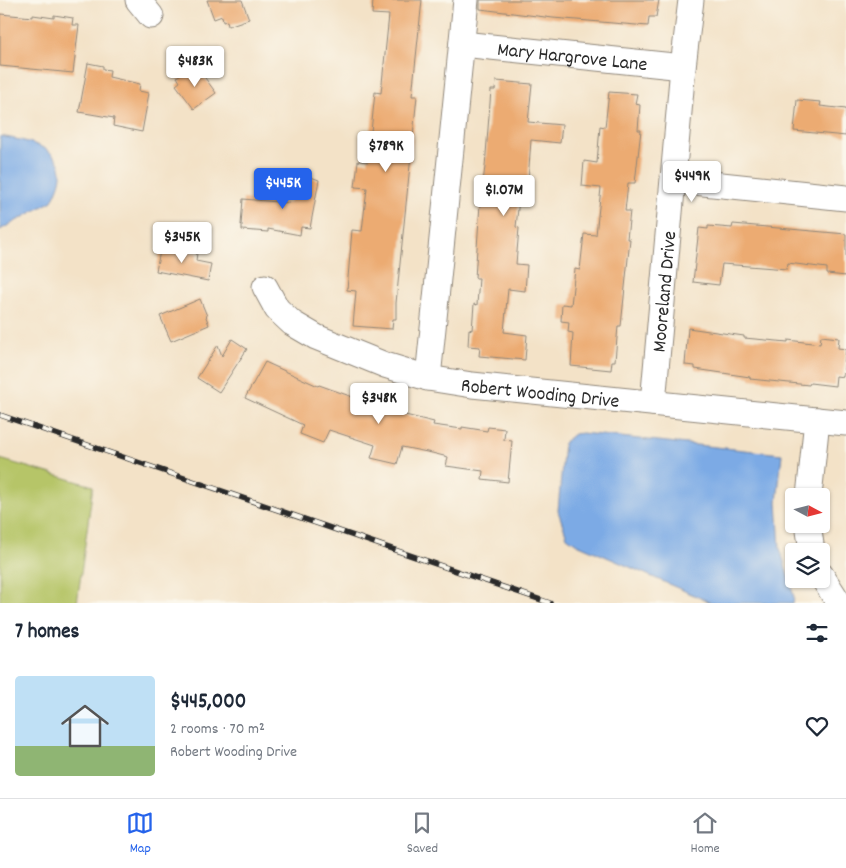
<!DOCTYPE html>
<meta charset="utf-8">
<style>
:root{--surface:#fff;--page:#f6f6f7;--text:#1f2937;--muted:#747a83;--line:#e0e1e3;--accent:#2563eb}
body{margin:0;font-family:Dekko,sans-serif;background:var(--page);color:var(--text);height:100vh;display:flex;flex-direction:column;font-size:19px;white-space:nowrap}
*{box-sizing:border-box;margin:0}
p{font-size:16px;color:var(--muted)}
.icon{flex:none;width:28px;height:28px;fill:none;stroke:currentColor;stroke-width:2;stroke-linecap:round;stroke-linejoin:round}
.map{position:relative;height:603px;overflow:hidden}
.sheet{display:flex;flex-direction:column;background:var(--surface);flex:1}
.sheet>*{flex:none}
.needle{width:32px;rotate:97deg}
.buttons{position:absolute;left:785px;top:488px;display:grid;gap:10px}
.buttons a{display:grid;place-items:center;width:45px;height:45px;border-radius:5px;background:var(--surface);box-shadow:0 1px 4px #0004;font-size:25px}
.price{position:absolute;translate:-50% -42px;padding:0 11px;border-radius:5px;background:#fff;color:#222;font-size:16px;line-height:32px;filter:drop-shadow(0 1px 2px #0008)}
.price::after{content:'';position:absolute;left:50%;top:30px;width:15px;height:11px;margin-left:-8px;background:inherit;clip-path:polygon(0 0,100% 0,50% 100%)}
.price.selected{background:var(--accent);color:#fff}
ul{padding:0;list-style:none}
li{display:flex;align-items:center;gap:15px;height:125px;padding:0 15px}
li+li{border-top:1px solid var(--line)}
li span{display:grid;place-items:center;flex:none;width:140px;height:100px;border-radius:5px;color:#555}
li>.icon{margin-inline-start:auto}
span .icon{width:60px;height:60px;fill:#fffc;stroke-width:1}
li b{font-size:21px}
h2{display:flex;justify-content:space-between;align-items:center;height:60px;padding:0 15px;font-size:21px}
.menu{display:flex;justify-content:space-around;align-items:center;height:70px;border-top:1px solid var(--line);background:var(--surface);font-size:14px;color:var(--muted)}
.menu a{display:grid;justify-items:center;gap:2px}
.menu .selected{color:var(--accent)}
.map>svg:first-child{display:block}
.green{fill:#b6c567;stroke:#707849}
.water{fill:#7baae5;stroke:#536a88}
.building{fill:#ecab72}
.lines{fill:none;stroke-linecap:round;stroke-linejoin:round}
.minor-casing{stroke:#8f8679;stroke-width:27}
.minor{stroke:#fff;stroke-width:25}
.rail-casing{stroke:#2b2b2b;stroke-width:5.5}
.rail{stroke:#fbf7ec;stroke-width:4;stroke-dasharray:11;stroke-linecap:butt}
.labels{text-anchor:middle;stroke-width:4;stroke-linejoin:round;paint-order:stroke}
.street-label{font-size:20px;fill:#2b2b2b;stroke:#fbf7ec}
</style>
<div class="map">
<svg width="846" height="603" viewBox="0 0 846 603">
<rect width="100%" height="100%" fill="#fbf7ec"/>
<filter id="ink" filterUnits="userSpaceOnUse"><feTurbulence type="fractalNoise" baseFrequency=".02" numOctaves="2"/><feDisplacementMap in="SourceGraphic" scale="10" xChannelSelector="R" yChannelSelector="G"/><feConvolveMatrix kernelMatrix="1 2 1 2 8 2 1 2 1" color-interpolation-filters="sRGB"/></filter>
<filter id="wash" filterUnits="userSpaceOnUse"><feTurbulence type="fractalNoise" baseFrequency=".0096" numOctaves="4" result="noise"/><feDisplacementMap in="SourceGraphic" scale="20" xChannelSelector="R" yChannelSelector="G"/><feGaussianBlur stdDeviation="1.12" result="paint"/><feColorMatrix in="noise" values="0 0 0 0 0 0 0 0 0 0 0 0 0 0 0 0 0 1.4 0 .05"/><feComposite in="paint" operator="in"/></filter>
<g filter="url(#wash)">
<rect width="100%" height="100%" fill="#f3e2c7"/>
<polygon class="green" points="0,459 93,486 77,603 0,603"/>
<g class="water">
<path d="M0 136C20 140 54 144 60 167 64 178 56 192 52 201L0 230Z"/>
<polygon points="582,433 782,454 777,502 780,548 794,597 793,603 712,603 577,544 567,537 558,511 564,442 574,434"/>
</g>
<g id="blocks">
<g class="building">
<polygon points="207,0 242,0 249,19 228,26 227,21 223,22 222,16 214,19"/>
<polygon points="373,0 422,0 412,96 417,96 396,303 396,319 393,319 392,329 353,326 356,291 347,290 352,230 362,231 367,188 355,187 358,161 368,162 375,92 381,93 389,15 372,14"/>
<polygon points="480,0 659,0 656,17 649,17 648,26 553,18 480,9"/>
<polygon points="0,14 33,17 33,15 54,18 54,15 73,18 72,25 79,25 73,73 0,66"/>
<polygon points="88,63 103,66 103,69 110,70 109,77 140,84 139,91 149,93 142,132 113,126 114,118 79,112"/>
<polygon points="187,69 192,76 200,71 216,93 194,109 176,85 180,82 177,77"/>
<polygon points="496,81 532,84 528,122 562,125 560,143 531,140 528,181 521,181 516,227 519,228 516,264 527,265 525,291 508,289 504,332 527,335 525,360 479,356 480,347 468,346 469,329 472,330 474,304 477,305 479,278 475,278 480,204 485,167 491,90 495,90"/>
<polygon points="609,92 637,94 635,104 640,105 638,130 641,130 635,183 628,183 625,211 630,211 627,239 630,239 621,326 618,326 615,361 612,361 611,370 571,366 573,333 568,332 569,322 561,321 562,304 571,305 575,269 580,270 584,234 596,235 601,188 582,186 584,161 597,163 600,126 605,127"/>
<polygon points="797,100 821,102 820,106 846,109 846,136 794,131"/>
<polygon points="294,175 311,177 319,180 310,228 301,227 300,235 268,229 268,232 242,230 242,224 241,225 243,199 289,203"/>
<polygon points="733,224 846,234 846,276 827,274 827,268 788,263 787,269 722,264 719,285 693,282 699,228 708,229 708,226 732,228"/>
<polygon points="161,246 197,253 196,261 211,264 208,281 156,271"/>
<polygon points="200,299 207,316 206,317 209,325 171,341 160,316"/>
<polygon points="688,328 744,336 744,338 788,342 788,340 820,344 821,336 839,338 838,348 846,349 843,377 836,376 835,386 810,383 809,385 750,379 750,377 695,369 695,366 685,365"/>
<polygon points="232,339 247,349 219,392 197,378 218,345 222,356"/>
<polygon points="265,362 318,386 319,385 361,400 362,398 377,403 376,405 402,412 401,414 434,422 433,425 462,429 462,427 487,431 488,427 505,429 504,440 512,441 508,482 482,479 483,471 446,466 448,457 432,453 402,447 397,464 371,458 375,445 329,430 323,443 300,434 303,425 245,398"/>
</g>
</g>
</g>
<g filter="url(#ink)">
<use href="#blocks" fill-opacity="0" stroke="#8f8679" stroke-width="1"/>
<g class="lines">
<defs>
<g id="minor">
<polyline points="138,0 151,16"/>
<path id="s1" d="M462 44 683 67"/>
<polyline points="674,180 846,198"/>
<path id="s2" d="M265 287 277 309 292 323 316 337 385 365 428 378 472 385 846 423"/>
<polyline points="428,378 466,0"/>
<path id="s3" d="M653 403 683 67 691 0"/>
<polyline points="809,496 817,420"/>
<polyline points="808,524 812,551"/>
<polyline points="821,575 839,603"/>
</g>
</defs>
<use href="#minor" class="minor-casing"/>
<use href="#minor" class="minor"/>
<defs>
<polyline id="rail" points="0,415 550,603"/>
</defs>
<use href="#rail" class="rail-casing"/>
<use href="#rail" class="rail"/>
</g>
</g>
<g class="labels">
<g class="street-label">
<text dy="7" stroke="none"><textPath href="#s1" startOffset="111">Mary Hargrove Lane</textPath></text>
<text dy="7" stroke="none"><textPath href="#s3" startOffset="112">Mooreland Drive</textPath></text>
<text dy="7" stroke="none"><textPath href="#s2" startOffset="306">Robert Wooding Drive</textPath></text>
</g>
</g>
</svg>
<div class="buttons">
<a><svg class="needle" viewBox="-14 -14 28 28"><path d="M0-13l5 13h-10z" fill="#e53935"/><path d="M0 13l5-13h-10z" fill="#747a83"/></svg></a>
<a><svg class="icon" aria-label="layers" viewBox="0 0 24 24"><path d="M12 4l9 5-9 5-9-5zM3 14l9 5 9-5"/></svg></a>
</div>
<b class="price" style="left:195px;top:88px">$483K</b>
<b class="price" style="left:386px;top:173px">$789K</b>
<b class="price" style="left:692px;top:203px">$449K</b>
<b class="price selected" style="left:283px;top:210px">$445K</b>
<b class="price" style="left:504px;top:217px">$1.07M</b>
<b class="price" style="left:182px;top:264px">$345K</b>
<b class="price" style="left:379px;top:425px">$348K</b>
</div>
<section class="sheet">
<h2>7 homes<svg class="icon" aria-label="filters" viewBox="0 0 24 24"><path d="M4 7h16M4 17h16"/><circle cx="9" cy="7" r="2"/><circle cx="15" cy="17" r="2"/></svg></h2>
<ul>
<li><span style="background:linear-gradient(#bfe0f5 70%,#8fb573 0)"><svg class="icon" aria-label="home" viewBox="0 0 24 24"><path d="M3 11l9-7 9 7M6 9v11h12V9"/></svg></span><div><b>$445,000</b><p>2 rooms · 70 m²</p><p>Robert Wooding Drive</p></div><svg class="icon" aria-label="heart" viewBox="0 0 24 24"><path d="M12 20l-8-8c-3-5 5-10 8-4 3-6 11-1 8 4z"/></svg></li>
</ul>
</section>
<nav class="menu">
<a class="selected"><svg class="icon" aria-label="map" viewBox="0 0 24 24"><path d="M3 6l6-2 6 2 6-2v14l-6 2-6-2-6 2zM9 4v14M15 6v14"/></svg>Map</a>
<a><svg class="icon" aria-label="saved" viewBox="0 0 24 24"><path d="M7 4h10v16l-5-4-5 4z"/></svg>Saved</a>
<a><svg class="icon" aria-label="home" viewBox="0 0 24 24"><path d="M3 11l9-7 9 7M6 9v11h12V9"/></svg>Home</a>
</nav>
